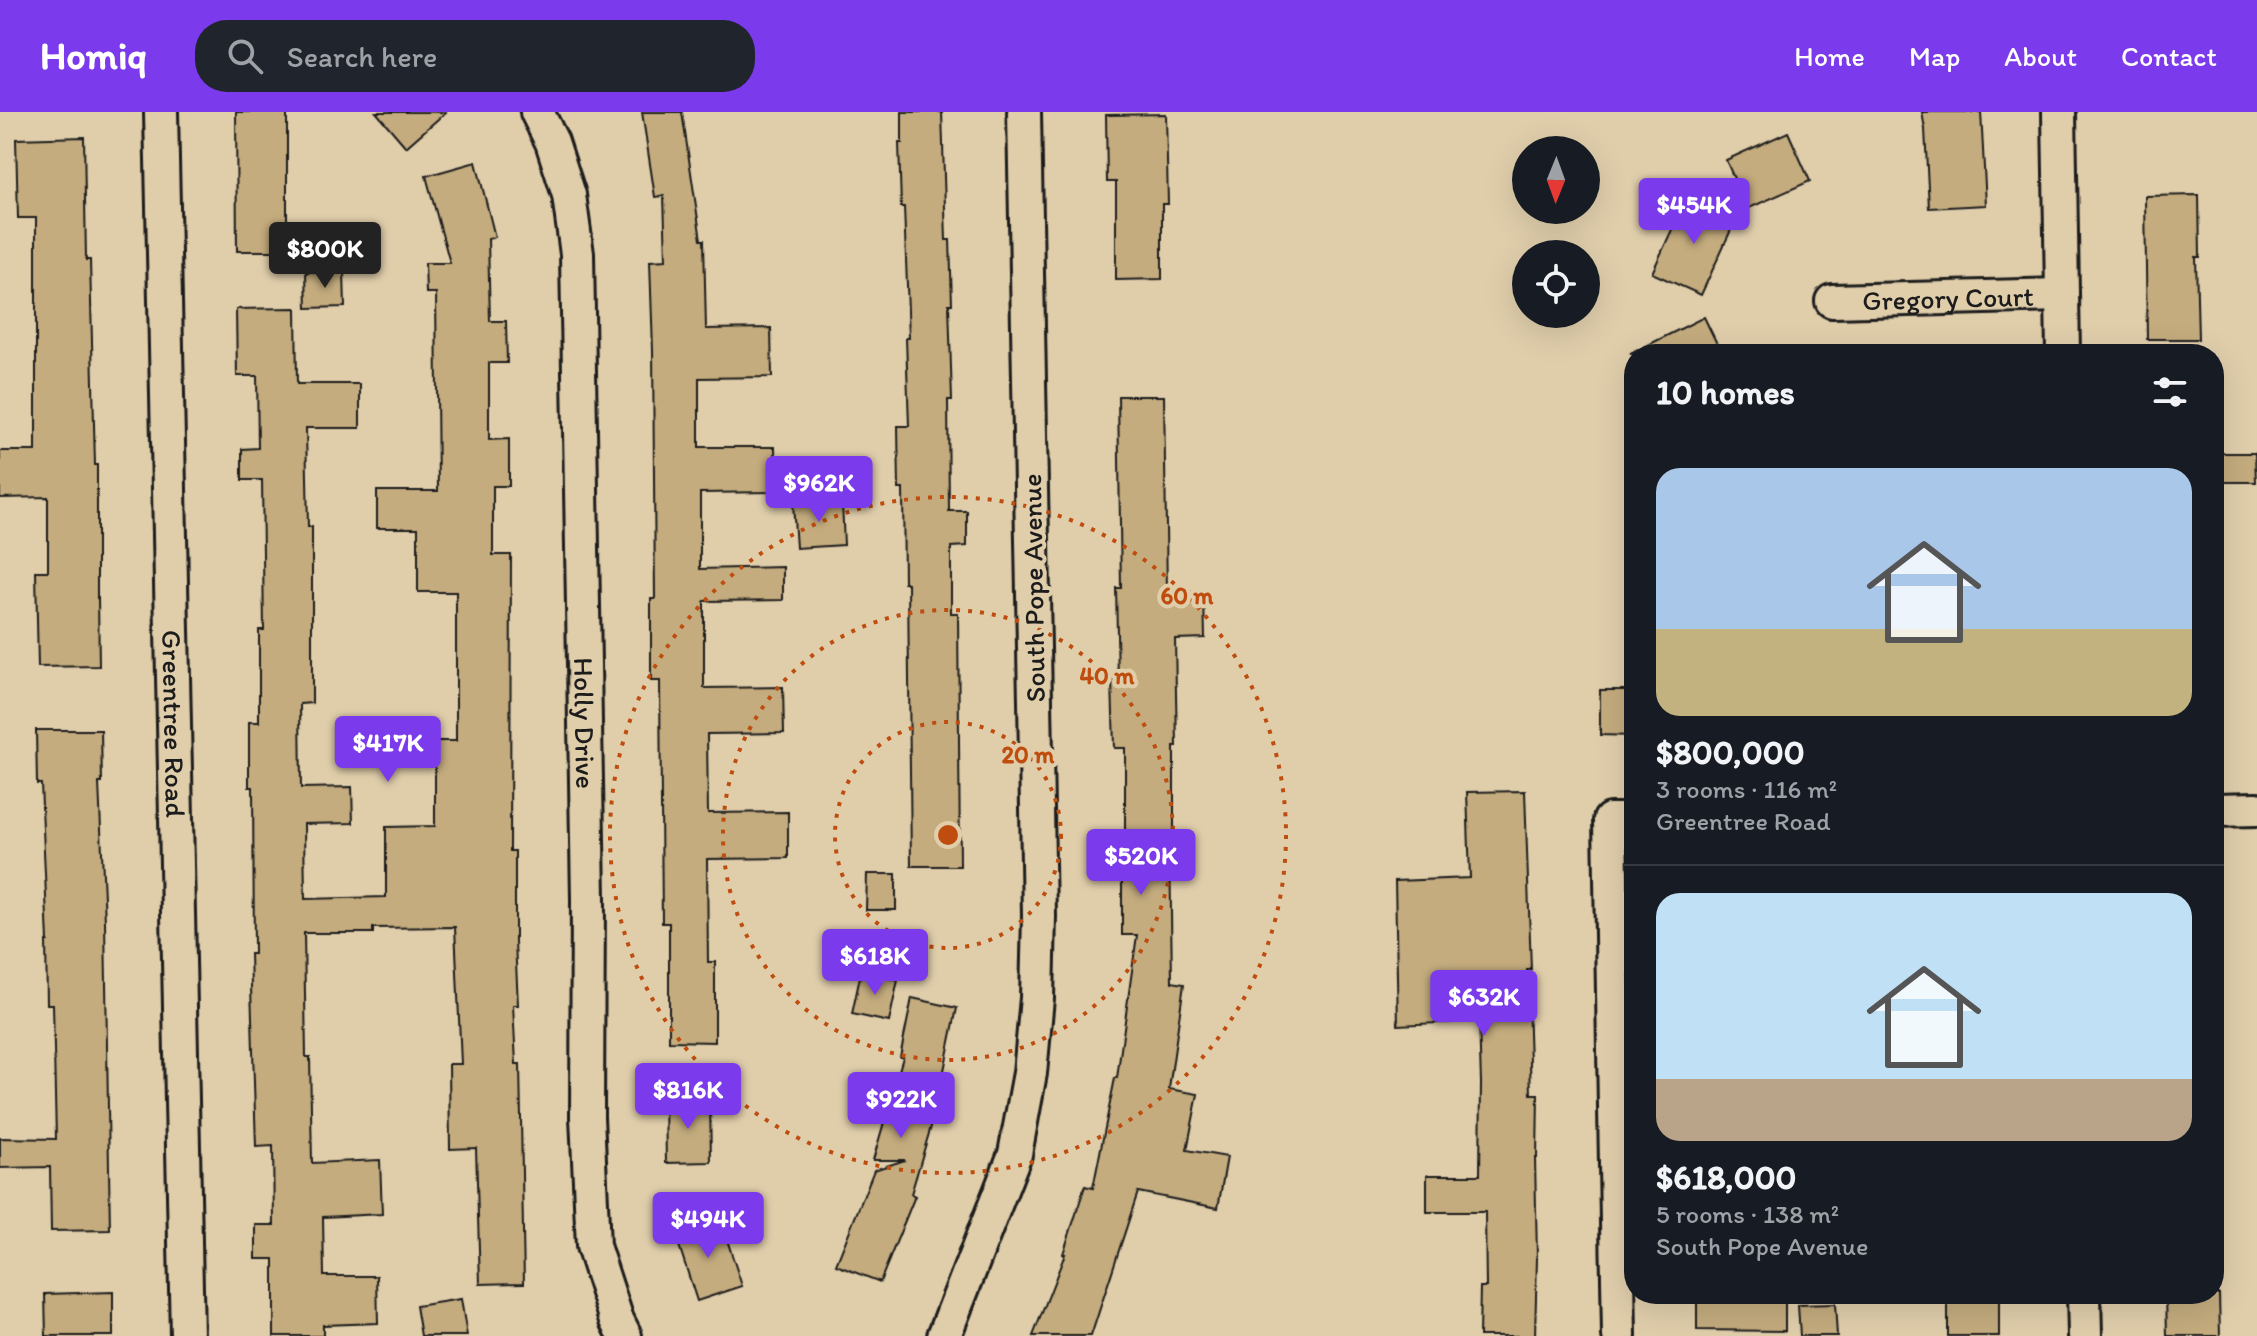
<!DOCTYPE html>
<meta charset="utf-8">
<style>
:root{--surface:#171b24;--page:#20242c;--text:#f1f3f6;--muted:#9ea1a6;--line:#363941;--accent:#7c3aed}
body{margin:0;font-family:Itim,sans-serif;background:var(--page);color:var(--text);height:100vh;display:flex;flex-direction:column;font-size:30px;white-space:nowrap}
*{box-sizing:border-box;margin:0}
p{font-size:26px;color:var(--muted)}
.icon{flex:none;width:44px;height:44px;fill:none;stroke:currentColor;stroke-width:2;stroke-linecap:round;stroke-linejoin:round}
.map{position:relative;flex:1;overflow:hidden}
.side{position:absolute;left:1624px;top:232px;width:600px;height:960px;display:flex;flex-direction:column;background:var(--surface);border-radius:32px;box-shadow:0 8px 32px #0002}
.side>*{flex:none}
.needle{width:52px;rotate:181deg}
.buttons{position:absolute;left:1512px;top:24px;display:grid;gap:16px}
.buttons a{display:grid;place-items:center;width:88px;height:88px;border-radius:50%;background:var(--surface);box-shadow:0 8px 32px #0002;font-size:40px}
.price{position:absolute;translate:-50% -68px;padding:0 18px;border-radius:8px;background:var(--accent);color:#fff;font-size:26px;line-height:52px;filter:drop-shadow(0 2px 4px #0008)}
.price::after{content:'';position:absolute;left:50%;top:48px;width:24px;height:18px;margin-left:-12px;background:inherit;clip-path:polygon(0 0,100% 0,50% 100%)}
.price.selected{background:#222;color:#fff}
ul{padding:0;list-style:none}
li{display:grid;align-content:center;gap:16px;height:424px;padding:0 32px}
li+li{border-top:2px solid var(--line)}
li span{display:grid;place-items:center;height:248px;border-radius:24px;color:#555}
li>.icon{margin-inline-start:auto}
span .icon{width:144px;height:144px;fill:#fffc;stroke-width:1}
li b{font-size:34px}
h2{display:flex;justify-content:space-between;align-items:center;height:96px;padding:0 32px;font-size:34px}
header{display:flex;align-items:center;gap:48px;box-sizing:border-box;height:112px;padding:0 40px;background:var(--accent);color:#fff}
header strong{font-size:38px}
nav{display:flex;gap:44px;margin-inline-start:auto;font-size:28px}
.search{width:560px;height:72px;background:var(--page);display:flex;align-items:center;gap:20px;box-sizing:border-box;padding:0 28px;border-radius:32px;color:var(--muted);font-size:30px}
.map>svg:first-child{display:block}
.building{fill:#c4ac7e;stroke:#1c1c1c;stroke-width:2}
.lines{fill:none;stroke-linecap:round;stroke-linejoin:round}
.street-casing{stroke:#1c1c1c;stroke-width:38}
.street{stroke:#e0ceab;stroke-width:32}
.ring{fill:none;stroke:#bf4d0f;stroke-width:4;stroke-dasharray:4 8}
.labels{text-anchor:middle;stroke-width:8;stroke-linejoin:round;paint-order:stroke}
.street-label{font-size:28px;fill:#1c1c1c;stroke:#e0ceab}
.centre{fill:#bf4d0f;stroke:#e0ceab;stroke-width:4}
.ring-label{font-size:24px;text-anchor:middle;font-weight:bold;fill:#bf4d0f;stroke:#e0ceab;stroke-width:8;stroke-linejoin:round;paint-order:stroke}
</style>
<header>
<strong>Homiq</strong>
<div class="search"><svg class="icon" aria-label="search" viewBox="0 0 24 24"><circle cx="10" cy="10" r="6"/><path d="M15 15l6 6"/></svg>Search here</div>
<nav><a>Home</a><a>Map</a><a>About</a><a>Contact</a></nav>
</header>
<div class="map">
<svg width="2257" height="1224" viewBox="0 0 2257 1224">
<rect width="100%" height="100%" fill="#e0ceab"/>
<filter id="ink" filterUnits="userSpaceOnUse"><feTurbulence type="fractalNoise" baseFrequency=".0125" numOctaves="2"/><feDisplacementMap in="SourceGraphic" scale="16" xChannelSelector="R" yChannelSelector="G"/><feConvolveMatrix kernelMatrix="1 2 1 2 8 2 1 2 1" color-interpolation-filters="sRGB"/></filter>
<g filter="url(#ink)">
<g class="building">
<polygon points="236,0 287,0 287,139 237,139"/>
<polygon points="376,0 446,0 406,35"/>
<polygon points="642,0 682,0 701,128 704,128 706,217 771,216 772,265 699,266 699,335 775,335 776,380 700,381 700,457 783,455 783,488 704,489 704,576 783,575 784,621 707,622 708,701 788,700 788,746 707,747 708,850 715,850 715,930 669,929 669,811 662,811 660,569 651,569 651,487 655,487 653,239 650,149 666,148 664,84 655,85"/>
<polygon points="902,0 942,0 946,128 950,128 952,192 949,192 952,288 948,288 949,399 967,399 967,434 951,435 951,501 958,501 960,754 911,754 908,471 904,471 903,377 899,377 898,314 909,314 906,226 909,226 904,95 901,95 899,31 902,31"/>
<polygon points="1922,0 1981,0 1986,93 1929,96 1925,17"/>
<polygon points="1166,2 1168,92 1162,92 1162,167 1116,168 1116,70 1107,70 1106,3"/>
<polygon points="1788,20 1810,69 1747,97 1726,48"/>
<polygon points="84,25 86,148 90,148 95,353 97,353 97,486 98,486 99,554 38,555 36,459 48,459 48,385 0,386 0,339 36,339 36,106 18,106 16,27"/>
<polygon points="476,50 495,125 488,127 490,209 506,209 507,251 489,251 489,328 509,327 509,374 493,374 493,443 511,443 510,739 515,739 515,830 518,893 513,893 516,952 520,952 524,1171 480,1172 476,1036 450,1037 449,952 461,952 455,815 373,816 373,821 304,821 306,945 310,945 312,1051 380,1048 382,1102 323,1105 324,1164 377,1164 378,1211 323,1213 323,1224 274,1224 274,1147 256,1147 256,1113 274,1113 273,1034 256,1035 250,842 254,842 253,675 249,675 249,610 259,610 259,518 264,518 262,368 242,368 242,337 258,336 257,264 237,264 236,197 296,196 297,272 360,272 360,316 306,316 308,415 312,415 312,591 300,592 301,676 352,675 353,711 304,712 305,787 386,785 386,715 435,714 435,629 456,629 456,480 418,480 418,416 377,416 377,379 438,379 436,181 426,181 425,151 450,151 426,64"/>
<polygon points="2199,83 2200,145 2196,145 2198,227 2147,227 2145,84"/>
<polygon points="1687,85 1736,107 1701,183 1652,161"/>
<polygon points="306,160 344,160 345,195 307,196"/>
<polygon points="1704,205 1722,242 1630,242"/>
<polygon points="1118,284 1164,284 1167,480 1204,480 1205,526 1175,527 1177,635 1174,635 1174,729 1170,729 1172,870 1184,872 1169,977 1198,982 1187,1038 1227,1045 1218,1096 1138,1080 1091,1224 1033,1224 1065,1142 1063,1142 1085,1074 1093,1076 1115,966 1117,966 1137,823 1122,823 1122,760 1125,760 1125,636 1114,636 1112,568 1118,568 1116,476 1121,476"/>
<polygon points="2217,341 2255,341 2256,370 2217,370"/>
<polygon points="842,390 844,433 796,436 793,391"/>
<polygon points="1600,578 1634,578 1634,624 1600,623"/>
<polygon points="36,618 101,618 102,671 99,671 105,810 110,1118 51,1119 50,1055 0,1056 0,1026 56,1027 53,892 47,892 46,829 48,829 41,672 37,672"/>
<polygon points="1525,679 1531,858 1527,858 1531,982 1538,982 1537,1046 1535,1046 1537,1146 1535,1224 1479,1224 1480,1175 1486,1175 1485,1100 1427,1100 1427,1063 1480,1063 1481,971 1479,909 1398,913 1395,769 1470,766 1467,680"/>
<polygon points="867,762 896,762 896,798 866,798"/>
<polygon points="861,860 898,868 889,910 852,902"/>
<polygon points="912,886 957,896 941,973 943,974 911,1082 915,1084 880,1170 836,1153 874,1058 905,1048 873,1048 903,945 900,945"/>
<polygon points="665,987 710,987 711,1050 666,1051"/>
<polygon points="720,1106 742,1174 697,1189 675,1121"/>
<polygon points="113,1180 113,1224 46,1224 45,1182"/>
<polygon points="1697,1182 1785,1182 1785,1219 1697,1218"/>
<rect x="1948" y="1182" width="51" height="42"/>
<polygon points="2166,1182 2219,1182 2220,1224 2167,1224"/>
<polygon points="461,1187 467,1224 421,1224 416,1194"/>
<polygon points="1835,1192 1837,1224 1800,1224 1798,1193"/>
</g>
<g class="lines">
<defs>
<g id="street">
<path id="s1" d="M161 0 187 1224"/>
<path id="s2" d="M537 0 552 30 569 83 577 142 588 787 587 1005 593 1134 617 1208 625 1224"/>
<polyline points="2059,0 2063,242"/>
<path id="s3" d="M1832 189 2062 183"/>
<polyline points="2214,698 2257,697"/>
<polyline points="2084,1182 2085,1224"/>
<polyline points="944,1224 1015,1042 1030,961 1037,886 1039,804 1024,0"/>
<polyline points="1619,1224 1610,708 1634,708"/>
</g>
</defs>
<use href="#street" class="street-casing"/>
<use href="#street" class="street"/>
</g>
</g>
<g class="ring">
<circle cx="948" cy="723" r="113"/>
<circle cx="948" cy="723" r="225"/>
<circle cx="948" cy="723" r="338"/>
</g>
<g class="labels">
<g class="street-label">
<text dy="10" stroke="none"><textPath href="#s3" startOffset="116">Gregory Court</textPath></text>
<text transform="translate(1033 476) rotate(-91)" y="10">South Pope Avenue</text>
<text dy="10" stroke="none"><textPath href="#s2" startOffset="618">Holly Drive</textPath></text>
<text dy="10" stroke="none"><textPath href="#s1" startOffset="612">Greentree Road</textPath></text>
</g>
</g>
<circle cx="948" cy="723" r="12" class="centre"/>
<g class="ring-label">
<text x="1187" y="492">60 m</text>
<text x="1107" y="572">40 m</text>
<text x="1028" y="651">20 m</text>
</g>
</svg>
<div class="buttons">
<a><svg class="needle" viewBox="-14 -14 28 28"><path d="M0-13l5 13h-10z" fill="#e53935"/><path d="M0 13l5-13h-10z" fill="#9ea1a6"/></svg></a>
<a><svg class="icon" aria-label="locate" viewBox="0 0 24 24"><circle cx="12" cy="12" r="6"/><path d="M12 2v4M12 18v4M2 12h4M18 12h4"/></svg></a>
</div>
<b class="price" style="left:1694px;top:134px">$454K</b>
<b class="price selected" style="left:325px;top:178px">$800K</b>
<b class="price" style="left:819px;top:412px">$962K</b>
<b class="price" style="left:388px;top:672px">$417K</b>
<b class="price" style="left:1141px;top:785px">$520K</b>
<b class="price" style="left:875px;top:885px">$618K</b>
<b class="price" style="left:1484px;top:926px">$632K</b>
<b class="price" style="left:688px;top:1019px">$816K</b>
<b class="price" style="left:901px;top:1028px">$922K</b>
<b class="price" style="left:708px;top:1148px">$494K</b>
<section class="side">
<h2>10 homes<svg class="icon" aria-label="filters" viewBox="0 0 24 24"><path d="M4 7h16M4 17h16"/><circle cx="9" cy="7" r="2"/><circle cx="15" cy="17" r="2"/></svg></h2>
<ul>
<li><span style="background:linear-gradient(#a9c7e8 65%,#c2b280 0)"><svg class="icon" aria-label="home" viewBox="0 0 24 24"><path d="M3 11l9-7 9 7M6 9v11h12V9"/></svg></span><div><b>$800,000</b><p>3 rooms · 116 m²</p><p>Greentree Road</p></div></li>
<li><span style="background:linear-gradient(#bfe0f5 75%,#b9a48a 0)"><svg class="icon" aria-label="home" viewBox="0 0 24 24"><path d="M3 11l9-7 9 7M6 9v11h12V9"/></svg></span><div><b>$618,000</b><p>5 rooms · 138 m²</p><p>South Pope Avenue</p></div></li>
</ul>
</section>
</div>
